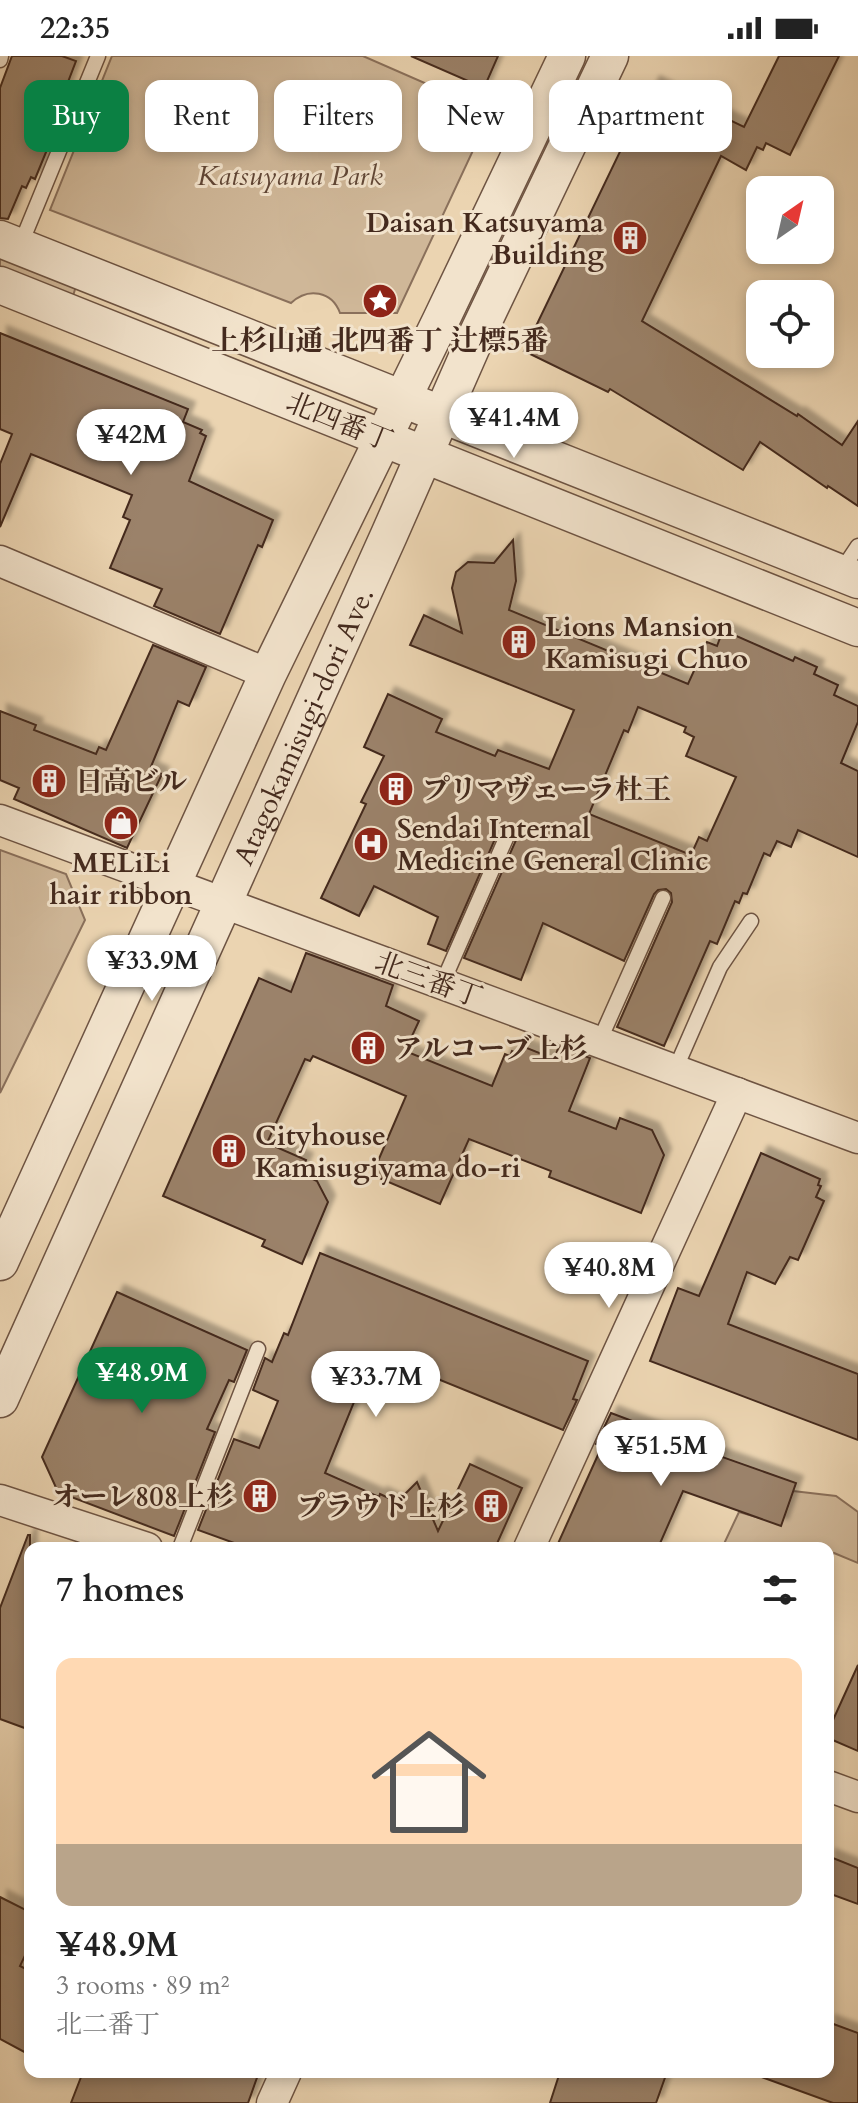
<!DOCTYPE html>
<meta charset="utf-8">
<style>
:root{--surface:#fff;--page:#f6f6f6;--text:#222;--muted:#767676;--line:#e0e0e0;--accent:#0b8043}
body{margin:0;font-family:Cardo,"Noto Serif JP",serif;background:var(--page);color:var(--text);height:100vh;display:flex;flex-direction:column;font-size:30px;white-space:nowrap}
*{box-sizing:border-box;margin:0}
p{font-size:26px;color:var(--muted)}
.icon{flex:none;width:44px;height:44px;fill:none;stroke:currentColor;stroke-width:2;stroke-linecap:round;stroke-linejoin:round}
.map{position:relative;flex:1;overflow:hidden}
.panel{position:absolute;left:24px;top:1486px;width:810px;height:536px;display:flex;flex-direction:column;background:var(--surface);border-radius:16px;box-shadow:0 4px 12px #0003}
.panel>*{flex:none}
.banner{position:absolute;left:24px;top:24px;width:810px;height:72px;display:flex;gap:16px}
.needle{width:52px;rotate:34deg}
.tools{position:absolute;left:746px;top:120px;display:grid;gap:16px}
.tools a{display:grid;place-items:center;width:88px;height:88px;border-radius:16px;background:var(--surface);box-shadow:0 4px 12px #0003;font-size:40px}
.price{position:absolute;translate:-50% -68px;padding:0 18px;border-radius:28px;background:#fff;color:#222;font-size:26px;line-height:52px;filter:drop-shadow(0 2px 4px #0008)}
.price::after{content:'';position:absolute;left:50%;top:48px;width:24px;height:18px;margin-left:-12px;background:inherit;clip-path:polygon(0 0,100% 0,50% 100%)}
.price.selected{background:var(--accent);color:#fff}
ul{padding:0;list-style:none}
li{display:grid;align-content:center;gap:16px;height:424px;padding:0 32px}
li+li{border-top:2px solid var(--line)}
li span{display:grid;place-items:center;height:248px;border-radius:16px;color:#555}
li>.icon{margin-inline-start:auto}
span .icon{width:144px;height:144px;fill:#fffc;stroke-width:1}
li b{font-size:34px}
h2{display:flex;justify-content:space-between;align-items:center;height:96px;padding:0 32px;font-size:34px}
.tag{padding:0 28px;border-radius:16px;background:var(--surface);box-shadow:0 4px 12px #0003;font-size:28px;line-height:72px}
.tag.selected{background:var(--accent);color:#fff}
.status{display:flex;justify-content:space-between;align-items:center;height:56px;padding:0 40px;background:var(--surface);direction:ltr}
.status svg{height:22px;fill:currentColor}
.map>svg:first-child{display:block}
.green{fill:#cfb798;stroke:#8a705b;stroke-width:2}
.building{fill:#9b826a;stroke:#442a1e;stroke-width:2;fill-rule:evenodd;filter:url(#shadow)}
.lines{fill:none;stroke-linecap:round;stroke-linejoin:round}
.service-casing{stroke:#6e5443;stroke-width:17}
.minor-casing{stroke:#6e5443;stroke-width:33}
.tertiary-casing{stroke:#6e5443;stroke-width:39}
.service{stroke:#f2e3cc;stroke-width:14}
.minor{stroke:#f2e3cc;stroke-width:30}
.tertiary{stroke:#f2e3cc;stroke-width:36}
.labels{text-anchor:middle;stroke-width:6;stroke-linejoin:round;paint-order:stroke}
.park-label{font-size:28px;font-style:italic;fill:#604636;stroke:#f2e3cc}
.poi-label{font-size:28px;font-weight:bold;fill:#442a1e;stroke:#f2e3cc;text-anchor:start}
.street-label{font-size:28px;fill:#442a1e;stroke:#f2e3cc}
</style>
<div class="status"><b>22:35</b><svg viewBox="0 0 49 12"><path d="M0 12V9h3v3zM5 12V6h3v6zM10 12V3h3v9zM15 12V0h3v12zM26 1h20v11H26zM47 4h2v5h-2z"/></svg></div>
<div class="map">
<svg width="858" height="2047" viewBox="0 0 858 2047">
<defs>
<filter id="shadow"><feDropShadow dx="7" dy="-7" stdDeviation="2" flood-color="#0004"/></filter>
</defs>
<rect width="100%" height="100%" fill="#ebd4b1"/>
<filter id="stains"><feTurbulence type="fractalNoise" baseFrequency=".0025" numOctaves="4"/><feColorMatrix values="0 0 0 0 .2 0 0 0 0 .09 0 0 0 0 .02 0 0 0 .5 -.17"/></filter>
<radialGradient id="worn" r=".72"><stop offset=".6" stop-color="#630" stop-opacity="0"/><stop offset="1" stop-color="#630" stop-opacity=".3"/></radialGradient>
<g class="green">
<path d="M112 0H363L491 56 397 257H340C332 235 308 231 291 247L50 154Z"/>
<polygon points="0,200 76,230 73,240 0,211"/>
<polygon points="0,794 66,818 85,864 0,1037"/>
<polygon points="793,1435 836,1440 858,1456 858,1507 834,1497 828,1502 828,1492 722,1492 739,1456 767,1464"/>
</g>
<g class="building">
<polygon points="12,0 62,0 76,5 55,60 60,62 35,123 31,121 26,132 22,130 8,163 0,162 0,32"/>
<polygon points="411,0 498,0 484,32"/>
<polygon points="779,0 839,0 790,99 766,87 763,94 757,91 746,114 721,100 642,265 797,360 798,358 842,389 858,365 858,450 828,430 827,432 760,386 743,414 610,333 608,336 524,295 653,27 744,71"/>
<polygon points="0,277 188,353 183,366 202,374 200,377 206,380 189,425 273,464 262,491 258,489 220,578 154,550 162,533 110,512 130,464 123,461 132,439 31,398 0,471 0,408 12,378 0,373"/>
<path d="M513 484 516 525 509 554 688 628 707 586 717 590 723 574 793 605 795 601 817 611 814 618 838 629 834 639 858 650V666L841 707 858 715V801L798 774 791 791 777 785 770 800 764 797 747 838 743 837 739 847 735 845 717 888 710 885 664 990 617 971 672 846 671 837 666 833 658 834 654 838 624 905 543 867 521 924 464 902 516 784 515 775 510 771 502 772 498 776 446 895 428 888 438 861 374 830 359 860 321 842 366 748 361 746 384 700 364 691 388 638 442 663 436 676 495 700 498 694 549 713 574 654 410 589 424 559 462 577 452 532 456 516 468 506 494 507ZM638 651 686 671 684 676 694 681 686 700 736 721 707 785 699 781 691 799 589 758 624 674 628 676Z"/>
<polygon points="153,589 206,611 189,650 178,645 150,713 162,718 127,792 14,743 19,732 0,724 0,655 36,669 34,674 96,698 99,691 106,694"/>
<polygon points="306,897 393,929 386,950 419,965 405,995 492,1030 505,998 510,1000 512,995 519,998 522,990 554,1003 559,990 590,1002 569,1055 616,1073 620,1062 652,1074 664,1099 641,1157 549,1121 551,1115 469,1083 440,1148 372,1119 406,1040 313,1000 310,1005 305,1003 267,1087 306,1104 300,1117 317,1125 328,1146 302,1208 262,1190 265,1184 163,1140 259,922 291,936"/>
<polygon points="761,1097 820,1123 818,1129 821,1130 816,1141 824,1145 798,1204 790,1201 775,1228 747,1216 728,1268 858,1318 858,1384 650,1305 678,1232 699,1240"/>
<polygon points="320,1197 588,1305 573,1343 577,1344 563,1374 374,1297 325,1417 379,1441 380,1438 397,1446 417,1426 438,1475 470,1408 522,1432 495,1492 248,1492 198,1474 234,1383 259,1392 278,1345 253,1334 265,1302 272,1306 284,1277 288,1279"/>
<polygon points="117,1236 247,1294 234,1326 229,1324 207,1373 215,1376 174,1480 58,1436 42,1401"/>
<polygon points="611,1357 675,1381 674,1384 796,1427 781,1470 683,1435 658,1492 556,1492 602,1390 596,1388"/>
<polygon points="28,1479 30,1479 30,1674 0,1663 0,1552"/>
<polygon points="858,1609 858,1695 828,1682 828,1675"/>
<polygon points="828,1800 858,1812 858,1848 828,1837"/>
<polygon points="0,1841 30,1856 30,1889 20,1910 30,1915 30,1999 0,1983"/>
<polygon points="828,1966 858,1977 858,2047 833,2047 756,2019 756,2016 828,2016"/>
<polygon points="83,2016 259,2016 248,2047 71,2047"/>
<polygon points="560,2016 667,2016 656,2047 550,2047"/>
</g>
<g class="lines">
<defs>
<g id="service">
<polyline points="0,4 1,0"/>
<polyline points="20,190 98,0"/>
<polyline points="840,517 858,490"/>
<polyline points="442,928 507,780"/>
<polyline points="599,986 663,842"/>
<polyline points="675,1014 720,911 751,865"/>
<polyline points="180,1492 258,1293"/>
</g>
<g id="minor">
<polyline points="0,505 268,618"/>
<polyline points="0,764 858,1082"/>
<polyline points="0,1444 147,1492"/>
<polyline points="529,1492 737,1037"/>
<polyline points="828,1730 858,1741"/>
<polyline points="272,2047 286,2016"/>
</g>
<g id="tertiary">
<polyline points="0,183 858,524"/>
<polyline points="0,229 858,572"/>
<polyline points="0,1206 268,618 441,264 567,0"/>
<path id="s1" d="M0 1343 389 479 476 281 610 0"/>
</g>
</defs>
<use href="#service" class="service-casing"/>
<use href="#minor" class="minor-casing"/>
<use href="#tertiary" class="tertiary-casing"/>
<use href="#service" class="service"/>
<use href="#minor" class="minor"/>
<use href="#tertiary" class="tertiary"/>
</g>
<defs>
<symbol id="building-disc" viewBox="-11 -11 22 22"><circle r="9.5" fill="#8f2418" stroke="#f2e3cc"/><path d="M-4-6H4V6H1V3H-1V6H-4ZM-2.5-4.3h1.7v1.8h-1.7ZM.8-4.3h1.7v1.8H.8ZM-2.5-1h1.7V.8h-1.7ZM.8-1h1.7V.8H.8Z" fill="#fff"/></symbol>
<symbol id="sight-disc" viewBox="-11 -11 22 22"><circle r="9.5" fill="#8f2418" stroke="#f2e3cc"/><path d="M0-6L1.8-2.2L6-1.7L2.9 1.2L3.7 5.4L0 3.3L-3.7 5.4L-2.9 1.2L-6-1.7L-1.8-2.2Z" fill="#fff"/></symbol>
<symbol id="shop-disc" viewBox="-11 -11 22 22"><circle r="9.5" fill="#8f2418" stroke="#f2e3cc"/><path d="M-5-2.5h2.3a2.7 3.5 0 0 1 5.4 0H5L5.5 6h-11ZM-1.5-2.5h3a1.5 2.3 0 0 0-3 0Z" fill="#fff"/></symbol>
<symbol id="hospital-disc" viewBox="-11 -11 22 22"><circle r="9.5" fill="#8f2418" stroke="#f2e3cc"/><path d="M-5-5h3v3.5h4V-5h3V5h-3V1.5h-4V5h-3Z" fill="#fff"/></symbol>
</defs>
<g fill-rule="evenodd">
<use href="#building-disc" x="610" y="162" width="40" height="40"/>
<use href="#sight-disc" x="360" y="225" width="40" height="40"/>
<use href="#building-disc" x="499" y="566" width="40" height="40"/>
<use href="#building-disc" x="29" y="705" width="40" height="40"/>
<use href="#building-disc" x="376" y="713" width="40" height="40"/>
<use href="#shop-disc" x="101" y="747" width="40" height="40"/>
<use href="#hospital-disc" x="351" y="768" width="40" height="40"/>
<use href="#building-disc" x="348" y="972" width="40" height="40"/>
<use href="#building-disc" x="209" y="1075" width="40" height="40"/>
<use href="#building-disc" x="240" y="1420" width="40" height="40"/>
<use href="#building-disc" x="471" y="1430" width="40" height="40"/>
</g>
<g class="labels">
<g class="park-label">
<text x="290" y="129">Katsuyama Park</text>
</g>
<g class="poi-label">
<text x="604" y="176" text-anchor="end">Daisan Katsuyama<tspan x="604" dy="32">Building</tspan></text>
<text x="380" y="294" text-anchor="middle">上杉山通 北四番丁 辻標5番</text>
<text x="545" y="580">Lions Mansion<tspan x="545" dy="32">Kamisugi Chuo</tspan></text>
<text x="75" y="735">日高ビル</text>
<text x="422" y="743">プリマヴェーラ杜王</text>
<text x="397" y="782">Sendai Internal<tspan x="397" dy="32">Medicine General Clinic</tspan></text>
<text x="121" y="816" text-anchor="middle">MELiLi<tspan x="121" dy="32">hair ribbon</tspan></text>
<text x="394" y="1002">アルコーブ上杉</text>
<text x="255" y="1089">Cityhouse<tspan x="255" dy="32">Kamisugiyama do-ri</tspan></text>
<text x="234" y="1450" text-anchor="end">オーレ808上杉</text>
<text x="465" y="1460" text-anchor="end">プラウド上杉</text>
</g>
<g class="street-label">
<text transform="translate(340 365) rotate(22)" y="10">北四番丁</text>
<text dy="10" stroke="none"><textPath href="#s1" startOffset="738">Atagokamisugi-dori Ave.</textPath></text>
<text transform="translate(429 923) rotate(20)" y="10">北三番丁</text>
</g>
</g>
<rect width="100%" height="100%" filter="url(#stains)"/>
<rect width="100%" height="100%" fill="url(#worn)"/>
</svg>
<div class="tools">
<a><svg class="needle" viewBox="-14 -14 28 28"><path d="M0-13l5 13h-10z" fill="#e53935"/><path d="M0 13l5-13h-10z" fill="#767676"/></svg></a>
<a><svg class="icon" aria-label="locate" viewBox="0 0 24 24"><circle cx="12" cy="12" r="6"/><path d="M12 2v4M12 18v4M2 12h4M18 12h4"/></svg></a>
</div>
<b class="price" style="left:514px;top:404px">¥41.4M</b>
<b class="price" style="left:131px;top:421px">¥42M</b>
<b class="price" style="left:152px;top:947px">¥33.9M</b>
<b class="price" style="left:609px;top:1254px">¥40.8M</b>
<b class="price selected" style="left:142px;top:1359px">¥48.9M</b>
<b class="price" style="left:376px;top:1363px">¥33.7M</b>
<b class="price" style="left:661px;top:1432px">¥51.5M</b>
<div class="banner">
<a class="tag selected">Buy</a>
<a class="tag">Rent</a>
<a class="tag">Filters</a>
<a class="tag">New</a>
<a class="tag">Apartment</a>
</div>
<section class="panel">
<h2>7 homes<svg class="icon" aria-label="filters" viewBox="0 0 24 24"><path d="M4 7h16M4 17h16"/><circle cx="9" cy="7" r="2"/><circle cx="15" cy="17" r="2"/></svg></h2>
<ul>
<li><span style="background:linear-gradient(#ffd9b3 75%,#b9a48a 0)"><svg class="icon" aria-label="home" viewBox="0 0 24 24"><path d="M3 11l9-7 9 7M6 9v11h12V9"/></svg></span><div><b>¥48.9M</b><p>3 rooms · 89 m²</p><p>北二番丁</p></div></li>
</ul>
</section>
</div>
